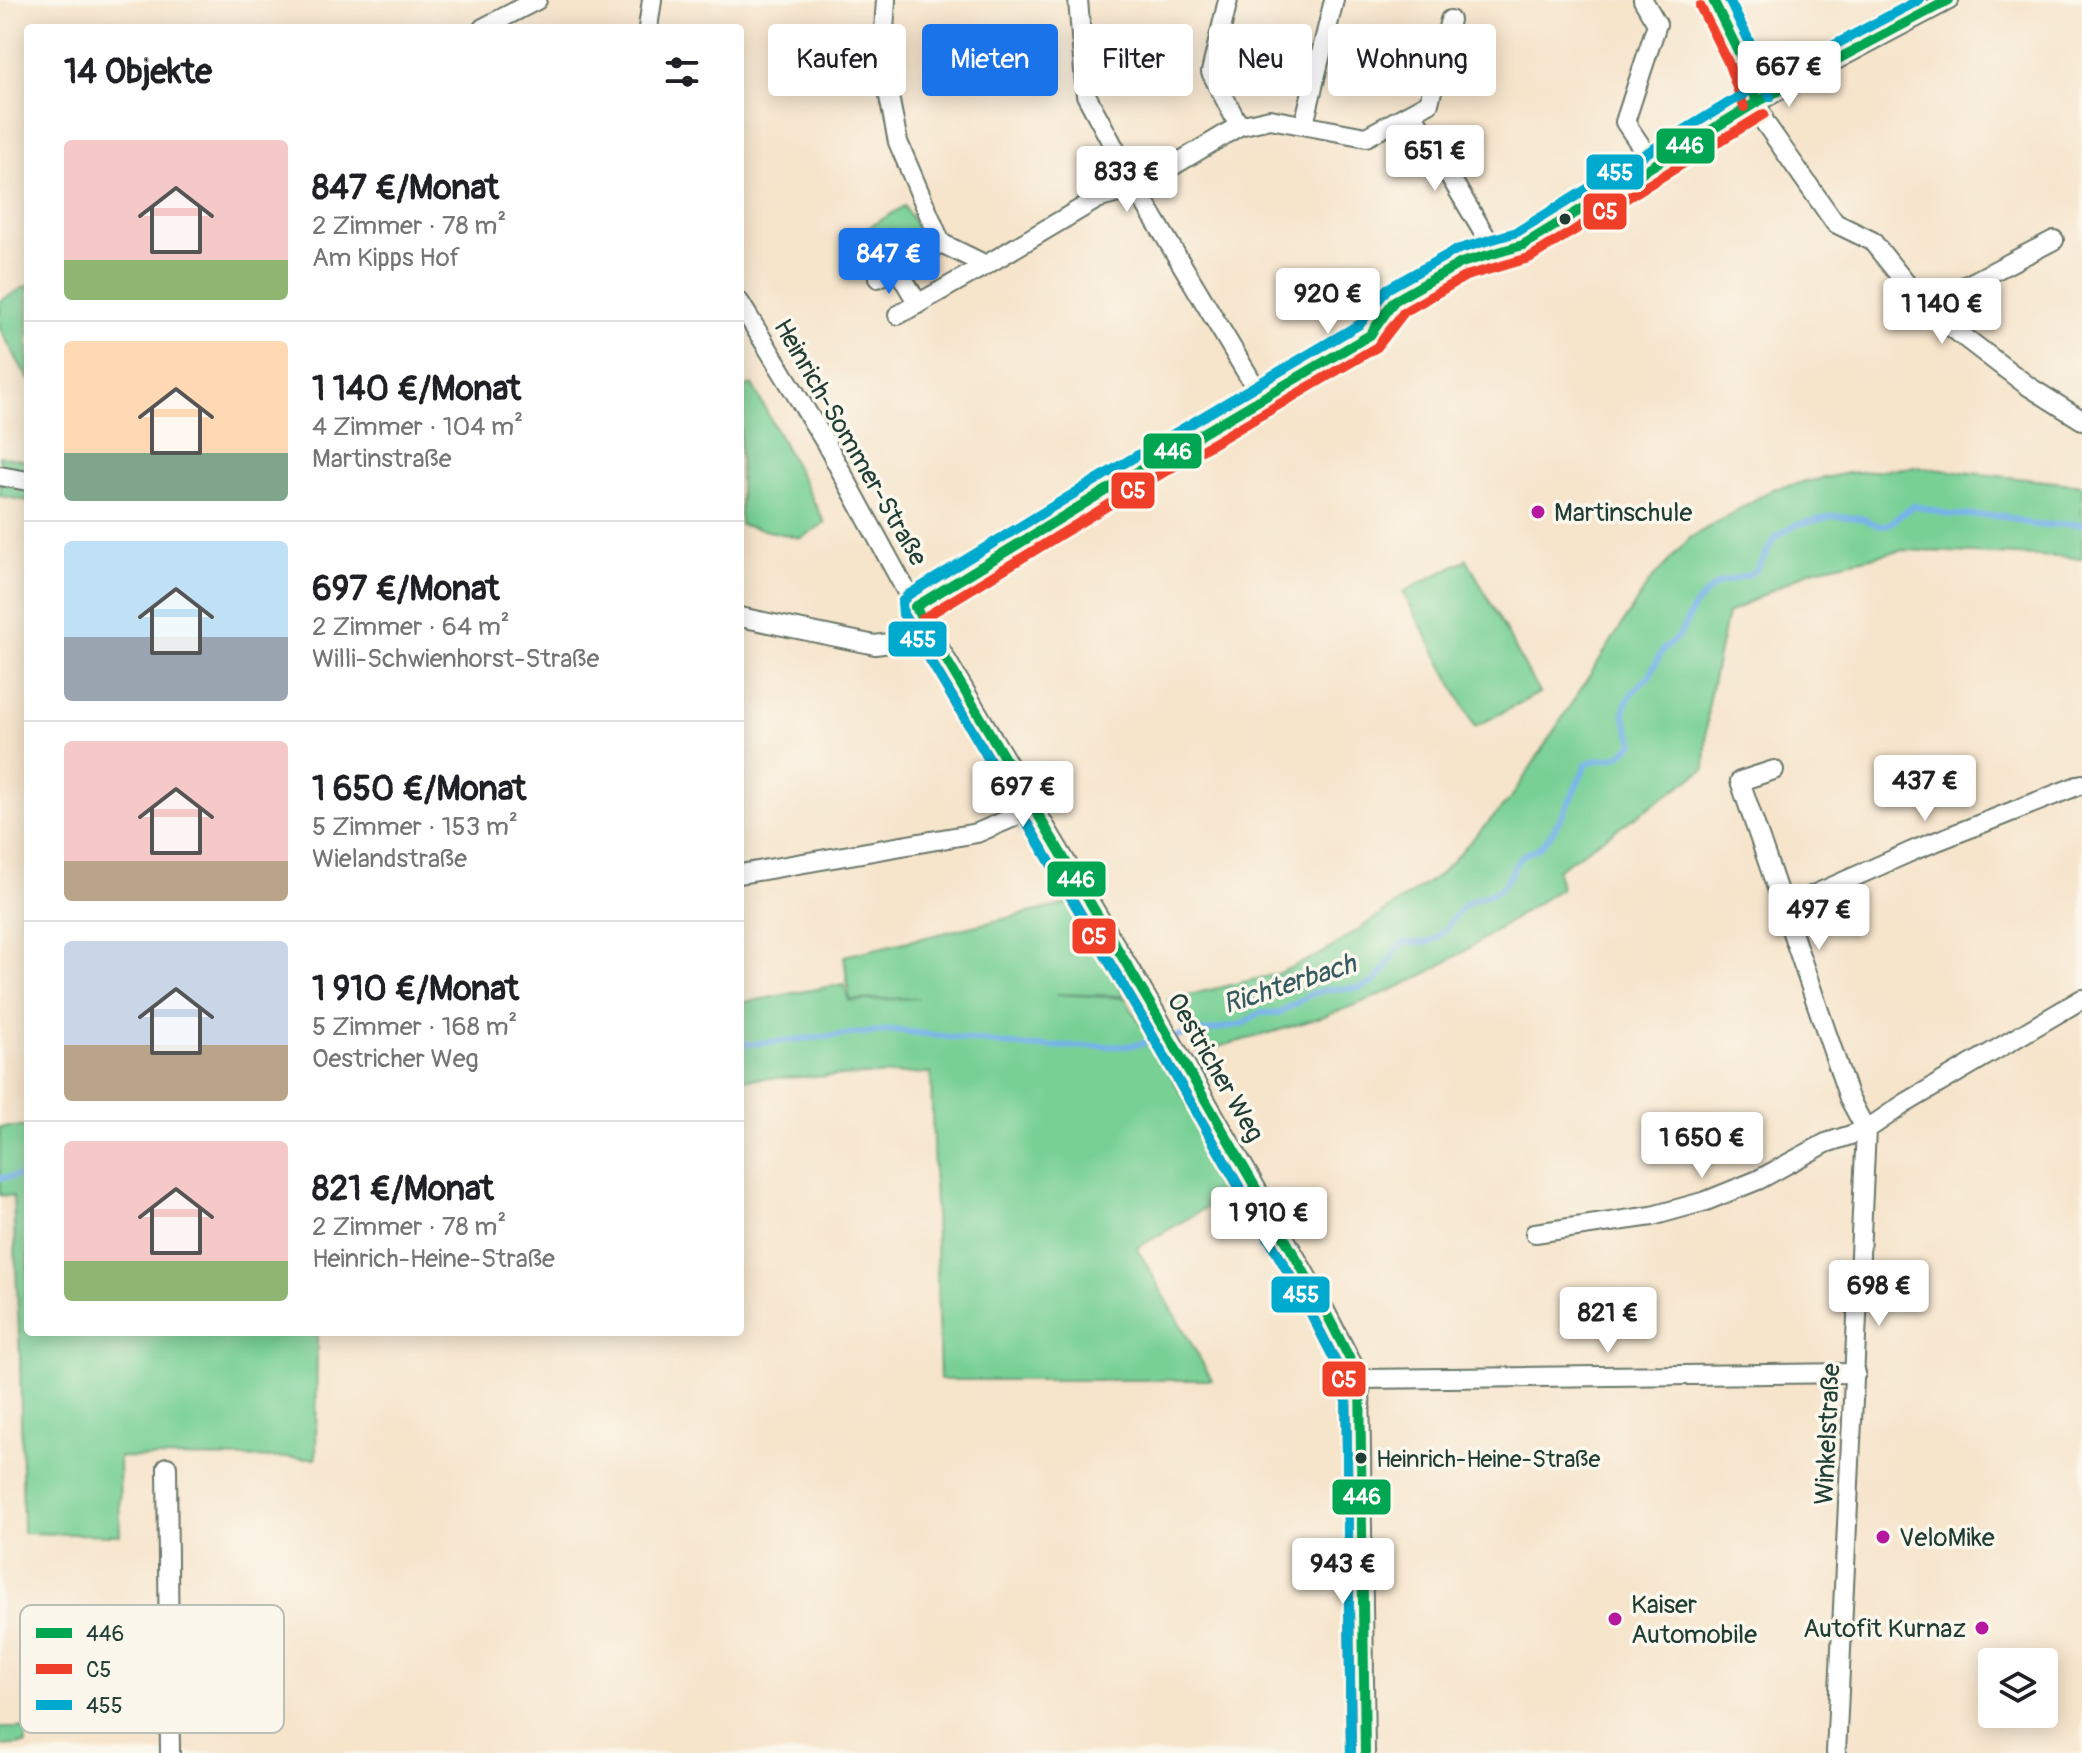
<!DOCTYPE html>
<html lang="de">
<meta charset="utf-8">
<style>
:root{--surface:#fff;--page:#f6f6f6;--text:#202124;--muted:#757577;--line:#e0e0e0;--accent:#1a73e8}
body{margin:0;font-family:Pangolin,sans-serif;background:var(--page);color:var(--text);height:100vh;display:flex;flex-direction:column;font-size:30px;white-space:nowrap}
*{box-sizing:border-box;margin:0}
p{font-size:26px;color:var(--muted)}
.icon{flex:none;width:44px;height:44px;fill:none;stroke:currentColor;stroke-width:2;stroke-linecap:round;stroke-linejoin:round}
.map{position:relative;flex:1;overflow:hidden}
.side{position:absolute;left:24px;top:24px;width:720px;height:1312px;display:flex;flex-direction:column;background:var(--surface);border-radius:8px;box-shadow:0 4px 20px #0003}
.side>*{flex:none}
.guide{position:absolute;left:768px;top:24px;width:760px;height:72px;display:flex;gap:16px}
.controls{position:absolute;left:1978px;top:1648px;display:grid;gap:16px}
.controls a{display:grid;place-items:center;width:80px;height:80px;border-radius:8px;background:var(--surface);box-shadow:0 4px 20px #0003;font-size:40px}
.price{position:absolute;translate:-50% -68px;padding:0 18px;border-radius:8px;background:#fff;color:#222;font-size:26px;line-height:52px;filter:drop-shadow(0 2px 4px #0008)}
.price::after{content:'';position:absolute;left:50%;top:48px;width:24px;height:18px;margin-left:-12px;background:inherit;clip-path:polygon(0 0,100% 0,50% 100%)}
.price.active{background:var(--accent);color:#fff}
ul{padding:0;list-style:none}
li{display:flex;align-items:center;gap:24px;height:200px;padding:0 40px}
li+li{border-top:2px solid var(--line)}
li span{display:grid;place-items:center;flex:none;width:224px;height:160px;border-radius:8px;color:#555}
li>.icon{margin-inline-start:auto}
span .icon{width:96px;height:96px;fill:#fffc;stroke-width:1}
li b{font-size:34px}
h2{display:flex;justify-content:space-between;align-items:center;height:96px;padding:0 40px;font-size:34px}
.pill{padding:0 28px;border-radius:8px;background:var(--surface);box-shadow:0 4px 20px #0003;font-size:28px;line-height:72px}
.pill.active{background:var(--accent);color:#fff}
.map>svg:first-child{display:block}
.green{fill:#78d095;stroke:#4c8664;stroke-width:2}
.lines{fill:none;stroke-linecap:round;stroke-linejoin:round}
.stream{stroke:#76b3e9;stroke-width:6}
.street-casing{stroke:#6a7769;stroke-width:22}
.street{stroke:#fff;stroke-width:18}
.bus-1-casing{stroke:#fbf7ec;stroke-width:16}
.bus-2-casing{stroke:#fbf7ec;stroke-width:16}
.bus-3-casing{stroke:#fbf7ec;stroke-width:16}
.bus-1{stroke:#00a651;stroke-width:10}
.bus-2{stroke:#f03f29;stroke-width:10}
.bus-3{stroke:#00a9ce;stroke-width:10}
.bus-dot{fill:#1f3d34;stroke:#fbf7ec;stroke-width:3}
.poi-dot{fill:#b5179e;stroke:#fbf7ec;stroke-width:3}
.labels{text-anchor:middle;stroke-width:7;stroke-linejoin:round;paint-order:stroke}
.bus-label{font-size:24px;fill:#1f3d34;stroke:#fbf7ec;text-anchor:start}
.street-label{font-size:26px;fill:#1f3d34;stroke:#fbf7ec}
.poi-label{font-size:26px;fill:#1f3d34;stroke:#fbf7ec;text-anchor:start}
.water-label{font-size:28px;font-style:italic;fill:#355a61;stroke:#fbf7ec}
.key{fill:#fbf7ec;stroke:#b9bfb5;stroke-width:2}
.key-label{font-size:22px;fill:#1f3d34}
.line-badge{stroke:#fbf7ec;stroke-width:3}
.badge-label{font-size:22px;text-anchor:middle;font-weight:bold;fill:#fff}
</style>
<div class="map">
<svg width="2082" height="1753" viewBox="0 0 2082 1753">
<rect width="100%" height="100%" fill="#fbf7ec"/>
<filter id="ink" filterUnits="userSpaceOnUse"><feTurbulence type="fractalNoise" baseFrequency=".0125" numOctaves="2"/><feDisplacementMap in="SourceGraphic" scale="16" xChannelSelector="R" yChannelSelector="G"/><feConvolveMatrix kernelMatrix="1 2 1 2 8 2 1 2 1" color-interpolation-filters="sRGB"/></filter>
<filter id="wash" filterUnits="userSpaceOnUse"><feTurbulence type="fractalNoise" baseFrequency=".006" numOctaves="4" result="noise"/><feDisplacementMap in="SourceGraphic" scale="32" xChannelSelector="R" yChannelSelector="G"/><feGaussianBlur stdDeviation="1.8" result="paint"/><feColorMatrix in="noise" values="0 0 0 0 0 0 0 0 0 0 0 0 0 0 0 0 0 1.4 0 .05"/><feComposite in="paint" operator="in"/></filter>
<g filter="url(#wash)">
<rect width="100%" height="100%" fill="#f6e4cb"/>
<g class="green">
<polygon points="904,206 919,231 876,257 861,232"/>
<polygon points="28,285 28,379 0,329 0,301"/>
<polygon points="752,384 825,523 801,538 740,525 740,390"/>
<polygon points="0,456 28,461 28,474 0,469"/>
<path d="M1916 467 2082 485V558L1904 550 1811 570 1727 614 1708 703 1705 769 1557 870 1561 888C1519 914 1479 944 1436 968 1368 1007 1274 1033 1198 1052L1168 1000 1277 974 1325 952 1439 875 1511 798 1650 581 1690 538 1773 489 1848 473Z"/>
<polygon points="0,482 28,487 28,501 0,496"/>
<polygon points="1467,559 1539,693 1475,727 1403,592"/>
<polygon points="1072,903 1124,996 1055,994 1125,998 1238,1189 1137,1248 1212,1380 940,1380 931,1073 740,1079 740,1003 844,984 849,1001 919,998 850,1000 844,956"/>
<polygon points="0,1127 28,1127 28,1332 317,1332 316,1458 119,1457 120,1535 23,1533 20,1357 13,1196 0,1195"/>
<polygon points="0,1728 24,1728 26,1744 0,1746"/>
</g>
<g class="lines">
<g class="stream">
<path d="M740 1045 894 1030 1028 1047 1128 1046 1243 1024 1260 1013H1280L1311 994 1328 989 1360 988 1373 983 1384 971 1396 950 1405 942C1412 942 1422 944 1429 942 1443 937 1452 917 1463 907 1474 896 1490 898 1501 888 1511 879 1512 866 1521 857 1526 852 1531 852 1537 849 1556 835 1577 786 1586 764 1609 754 1613 766 1634 742L1624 715 1625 705 1633 692 1650 675 1662 651 1679 636 1694 607 1709 591 1719 583 1746 576 1756 570 1776 537 1795 525 1834 516 1861 518 1880 526 1889 524 1914 505 1950 515 2004 516 2033 525 2082 524"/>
<polyline points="0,1178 28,1175"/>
</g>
</g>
</g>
<g filter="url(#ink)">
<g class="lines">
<defs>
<g id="street">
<polyline points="886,0 882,61 898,142 941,243"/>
<polyline points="1078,0 1086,95 1136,188 1263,400"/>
<polyline points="1228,0 1211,72 1239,126"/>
<polyline points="1643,0 1657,24 1625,122 1653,164"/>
<polyline points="1713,0 1741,57 1765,123 1835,223 1872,241 1925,307 2028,386 2082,420"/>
<polyline points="483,28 537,0"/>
<polyline points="648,28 652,0"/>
<polyline points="1412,113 1495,252"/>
<polyline points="1304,124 1334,0"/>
<polyline points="941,243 986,265 1097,199 1136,188 1239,126 1270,119 1366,137 1429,103 1450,20"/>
<polyline points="897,268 918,304"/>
<polyline points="878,278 941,243"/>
<polyline points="740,303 824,440 915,607 1152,1007 1316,1293 1360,1379 1365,1753"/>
<polyline points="1925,307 2054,240"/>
<polyline points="898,315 986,265"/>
<polyline points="0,476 28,481"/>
<polyline points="915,607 1118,483 1370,335 1394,301 1431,280 1461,263 1523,245 1757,102 1949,0"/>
<polyline points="740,617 875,645 904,641 928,629"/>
<polyline points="740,874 977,833 1035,808"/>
<polyline points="1784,908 1917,849 2082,784"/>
<polyline points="1535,1233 1652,1216 1706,1201 1758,1180 1826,1143 1866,1130 1849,1098 1740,781 1774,770"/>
<polyline points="1360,1379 1856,1373"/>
<polyline points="167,1467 170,1753"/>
<polyline points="1836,1753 1866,1130 1904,1104 2082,999"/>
</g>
</defs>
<use href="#street" class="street-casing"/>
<use href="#street" class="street"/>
<defs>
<g id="bus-1">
<polyline points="1713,0 1741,57 1757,102"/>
<polyline points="915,607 1152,1007 1316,1293 1360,1379 1365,1753"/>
<polyline points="915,607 1118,483 1370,335 1394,301 1461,263 1523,245 1757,102 1949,0"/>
</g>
<g id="bus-2">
<polyline points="1700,6 1728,62 1744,107"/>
<polyline points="903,614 1140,1014 1304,1300 1346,1382 1351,1753"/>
<polyline points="922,619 1125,495 1377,347 1404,312 1466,276 1529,258 1764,114"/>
</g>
<g id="bus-3">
<polyline points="1729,0 1754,51 1770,97"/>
<polyline points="1351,1753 1346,1382 1304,1300 1140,1014 903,614 902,602 908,595 1111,471 1360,324 1387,289 1456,250 1517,232 1750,90 1919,0"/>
</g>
</defs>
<use href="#bus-1" class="bus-1-casing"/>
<use href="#bus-2" class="bus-2-casing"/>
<use href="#bus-3" class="bus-3-casing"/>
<use href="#bus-1" class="bus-1"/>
<use href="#bus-2" class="bus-2"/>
<use href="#bus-3" class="bus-3"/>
</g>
</g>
<g class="bus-dot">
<circle cx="1565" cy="219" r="7"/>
<circle cx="1361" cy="1458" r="7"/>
</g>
<g class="poi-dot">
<circle cx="1538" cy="512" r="8"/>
<circle cx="1883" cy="1537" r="8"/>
<circle cx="1615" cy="1619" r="8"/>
<circle cx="1982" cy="1628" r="8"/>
</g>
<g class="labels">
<g class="bus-label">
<text x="1376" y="1467">Heinrich-Heine-Straße</text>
</g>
<g class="street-label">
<text transform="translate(851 442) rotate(60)" y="9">Heinrich-Sommer-Straße</text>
<text transform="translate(1216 1067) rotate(60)" y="9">Oestricher Weg</text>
<text transform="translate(1827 1434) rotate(-87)" y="9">Winkelstraße</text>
</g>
<g class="poi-label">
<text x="1554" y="521">Martinschule</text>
<text x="1899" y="1546">VeloMike</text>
<text x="1631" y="1613">Kaiser<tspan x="1631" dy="30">Automobile</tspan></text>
<text x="1966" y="1637" text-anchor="end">Autofit Kurnaz</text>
</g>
<g class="water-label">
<text transform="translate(1289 983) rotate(-18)" y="10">Richterbach</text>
</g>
</g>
<rect x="20" y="1605" width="264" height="128" rx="12" class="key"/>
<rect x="36" y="1628" width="36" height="10" fill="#00a651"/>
<rect x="36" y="1664" width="36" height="10" fill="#f03f29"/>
<rect x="36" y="1700" width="36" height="10" fill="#00a9ce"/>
<g class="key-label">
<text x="86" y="1641">446</text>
<text x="86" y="1677">C5</text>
<text x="86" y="1713">455</text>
</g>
<g class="line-badge">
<rect x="1655" y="127" width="61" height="38" rx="8" fill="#00a651"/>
<rect x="1585" y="153" width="60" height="38" rx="8" fill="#00a9ce"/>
<rect x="1582" y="192" width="46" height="39" rx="8" fill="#f03f29"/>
<rect x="1142" y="432" width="61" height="38" rx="8" fill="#00a651"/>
<rect x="1110" y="471" width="46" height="39" rx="8" fill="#f03f29"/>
<rect x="887" y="620" width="61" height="38" rx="8" fill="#00a9ce"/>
<rect x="1046" y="860" width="61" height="38" rx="8" fill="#00a651"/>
<rect x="1071" y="917" width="46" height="38" rx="8" fill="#f03f29"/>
<rect x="1270" y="1275" width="61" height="39" rx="8" fill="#00a9ce"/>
<rect x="1321" y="1360" width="46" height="38" rx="8" fill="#f03f29"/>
<rect x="1331" y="1478" width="61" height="38" rx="8" fill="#00a651"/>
</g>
<g class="badge-label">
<text x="1685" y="153">446</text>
<text x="1615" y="180">455</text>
<text x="1605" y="219">C5</text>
<text x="1173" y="459">446</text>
<text x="1133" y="498">C5</text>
<text x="918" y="647">455</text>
<text x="1076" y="887">446</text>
<text x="1094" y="944">C5</text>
<text x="1301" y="1302">455</text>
<text x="1344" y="1387">C5</text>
<text x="1362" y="1504">446</text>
</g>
</svg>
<div class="controls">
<a><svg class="icon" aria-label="layers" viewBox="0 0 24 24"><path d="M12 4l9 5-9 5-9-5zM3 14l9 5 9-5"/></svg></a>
</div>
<b class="price" style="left:1789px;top:109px">667 €</b>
<b class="price" style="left:1435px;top:193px">651 €</b>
<b class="price" style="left:1127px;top:214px">833 €</b>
<b class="price active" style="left:889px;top:296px">847 €</b>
<b class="price" style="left:1328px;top:336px">920 €</b>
<b class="price" style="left:1942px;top:346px">1 140 €</b>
<b class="price" style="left:1925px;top:823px">437 €</b>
<b class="price" style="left:1023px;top:829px">697 €</b>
<b class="price" style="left:1819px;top:952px">497 €</b>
<b class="price" style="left:1702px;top:1180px">1 650 €</b>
<b class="price" style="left:1269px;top:1255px">1 910 €</b>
<b class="price" style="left:1879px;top:1328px">698 €</b>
<b class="price" style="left:1608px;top:1355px">821 €</b>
<b class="price" style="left:1343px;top:1606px">943 €</b>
<div class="guide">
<a class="pill">Kaufen</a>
<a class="pill active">Mieten</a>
<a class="pill">Filter</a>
<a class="pill">Neu</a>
<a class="pill">Wohnung</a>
</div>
<section class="side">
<h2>14 Objekte<svg class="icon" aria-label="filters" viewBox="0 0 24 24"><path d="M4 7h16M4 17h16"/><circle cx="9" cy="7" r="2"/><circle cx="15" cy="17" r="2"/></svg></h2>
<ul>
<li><span style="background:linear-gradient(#f6c9c9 75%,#8fb573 0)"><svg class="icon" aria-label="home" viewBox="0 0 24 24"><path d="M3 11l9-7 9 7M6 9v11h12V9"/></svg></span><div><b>847 €/Monat</b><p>2 Zimmer · 78 m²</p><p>Am Kipps Hof</p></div></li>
<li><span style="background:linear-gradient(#ffd9b3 70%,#7fa58c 0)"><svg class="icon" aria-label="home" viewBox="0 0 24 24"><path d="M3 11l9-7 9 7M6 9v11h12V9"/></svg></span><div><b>1 140 €/Monat</b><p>4 Zimmer · 104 m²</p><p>Martinstraße</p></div></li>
<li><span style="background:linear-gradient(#bfe0f5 60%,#9aa5b1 0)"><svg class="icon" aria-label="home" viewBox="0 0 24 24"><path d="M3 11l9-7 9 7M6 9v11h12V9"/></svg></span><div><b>697 €/Monat</b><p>2 Zimmer · 64 m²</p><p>Willi-Schwienhorst-Straße</p></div></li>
<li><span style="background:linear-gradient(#f6c9c9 75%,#b9a48a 0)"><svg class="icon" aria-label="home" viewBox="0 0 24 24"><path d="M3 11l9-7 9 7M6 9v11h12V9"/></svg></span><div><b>1 650 €/Monat</b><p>5 Zimmer · 153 m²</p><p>Wielandstraße</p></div></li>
<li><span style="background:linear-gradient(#c9d6e8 65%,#b9a48a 0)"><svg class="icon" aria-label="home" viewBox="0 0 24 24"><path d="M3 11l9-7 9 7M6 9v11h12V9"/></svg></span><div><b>1 910 €/Monat</b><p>5 Zimmer · 168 m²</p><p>Oestricher Weg</p></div></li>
<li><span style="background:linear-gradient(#f6c9c9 75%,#8fb573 0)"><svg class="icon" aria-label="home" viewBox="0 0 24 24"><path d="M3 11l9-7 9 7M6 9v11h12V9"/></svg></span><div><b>821 €/Monat</b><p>2 Zimmer · 78 m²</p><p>Heinrich-Heine-Straße</p></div></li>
</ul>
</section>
</div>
